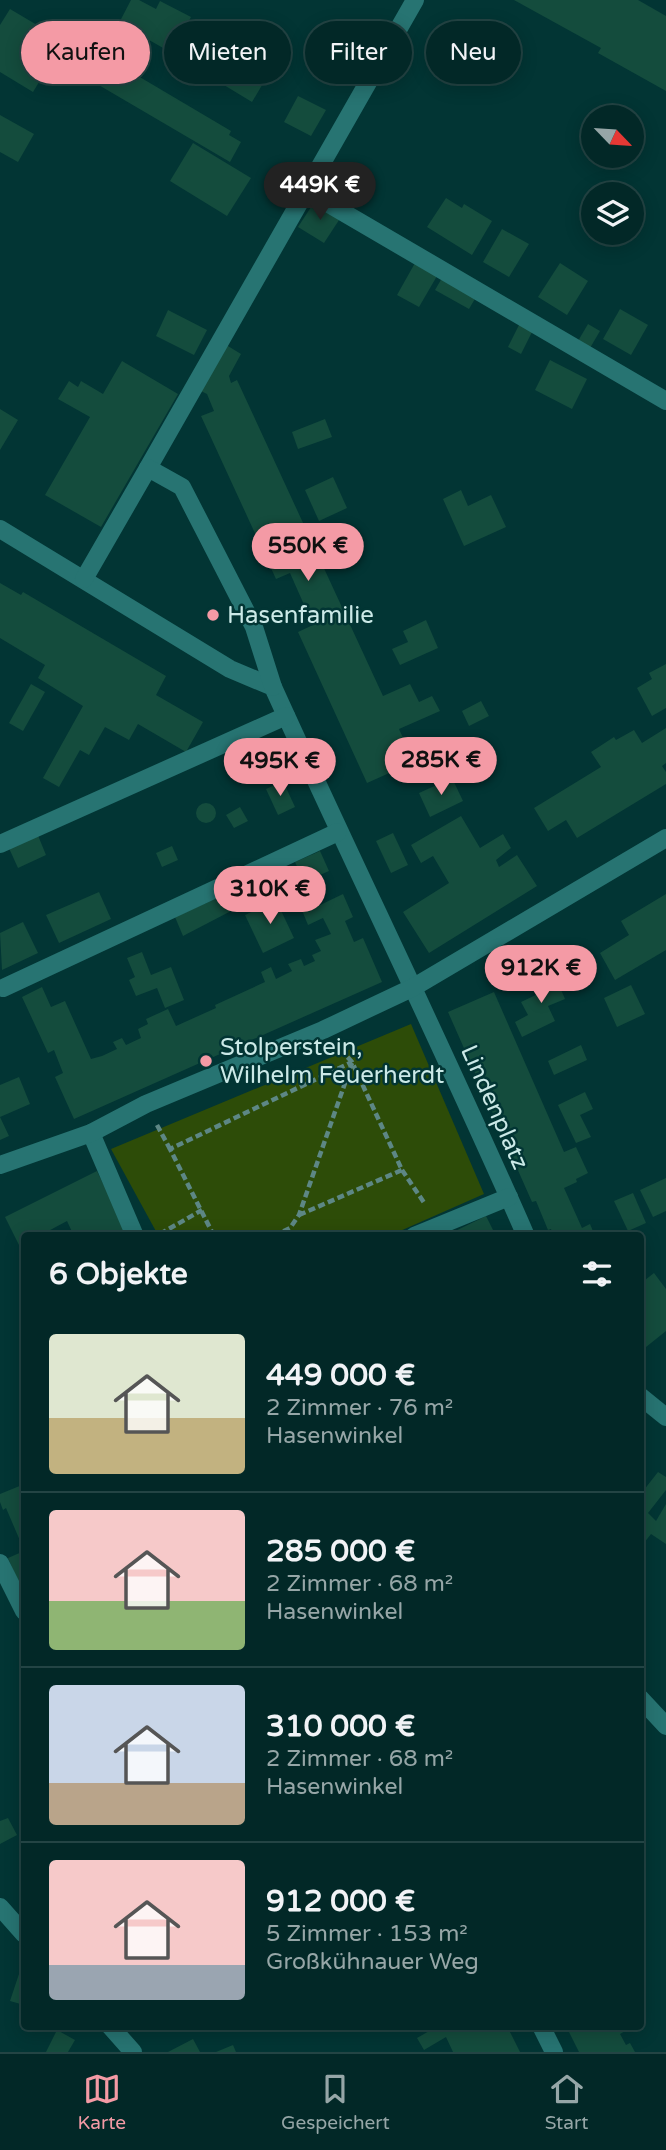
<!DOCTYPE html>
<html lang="de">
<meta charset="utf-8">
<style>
:root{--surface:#022827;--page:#0c302f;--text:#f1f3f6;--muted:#96a6a7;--line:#234444;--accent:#f49aa5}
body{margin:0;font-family:"Varela Round",sans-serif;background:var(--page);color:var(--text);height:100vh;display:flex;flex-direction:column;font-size:26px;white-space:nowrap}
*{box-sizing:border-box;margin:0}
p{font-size:23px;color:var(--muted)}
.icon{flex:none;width:38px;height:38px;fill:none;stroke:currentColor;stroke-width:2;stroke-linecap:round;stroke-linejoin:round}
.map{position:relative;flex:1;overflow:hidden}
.side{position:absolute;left:21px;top:1232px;width:623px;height:798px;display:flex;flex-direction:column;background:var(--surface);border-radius:7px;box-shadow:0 4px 18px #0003,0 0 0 2px var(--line)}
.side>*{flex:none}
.guide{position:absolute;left:21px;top:21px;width:625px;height:63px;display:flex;gap:14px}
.needle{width:46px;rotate:115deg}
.tools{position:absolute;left:581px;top:105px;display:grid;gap:14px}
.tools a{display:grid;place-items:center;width:63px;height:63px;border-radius:50%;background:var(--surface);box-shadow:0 4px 18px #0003,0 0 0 2px var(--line);font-size:35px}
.price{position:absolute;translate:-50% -60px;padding:0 16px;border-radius:24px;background:var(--accent);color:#111;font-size:23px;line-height:46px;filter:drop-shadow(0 2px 4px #0008)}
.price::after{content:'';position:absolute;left:50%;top:42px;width:21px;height:16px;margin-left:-10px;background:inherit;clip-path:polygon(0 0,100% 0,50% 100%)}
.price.current{background:#222;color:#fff}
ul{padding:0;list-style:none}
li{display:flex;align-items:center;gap:21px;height:175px;padding:0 28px}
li+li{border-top:2px solid var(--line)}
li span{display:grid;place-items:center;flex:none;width:196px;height:140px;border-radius:7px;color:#555}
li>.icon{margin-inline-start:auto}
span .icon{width:84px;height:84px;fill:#fffc;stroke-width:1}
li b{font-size:30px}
h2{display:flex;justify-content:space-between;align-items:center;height:84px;padding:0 28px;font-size:30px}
.chip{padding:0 24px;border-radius:32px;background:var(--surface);box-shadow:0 4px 18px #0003,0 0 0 2px var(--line);font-size:24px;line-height:63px}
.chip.current{background:var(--accent);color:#111}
.dock{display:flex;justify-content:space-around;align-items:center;height:98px;border-top:2px solid var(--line);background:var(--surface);font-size:19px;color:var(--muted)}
.dock a{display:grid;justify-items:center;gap:4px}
.dock .current{color:var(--accent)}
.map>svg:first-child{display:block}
.green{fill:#2d4c08}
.building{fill:#144c3d}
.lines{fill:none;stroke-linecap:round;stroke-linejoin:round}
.path{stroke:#5d8785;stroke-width:4.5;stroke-dasharray:7 3.5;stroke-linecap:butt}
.minor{stroke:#277472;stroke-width:18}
.poi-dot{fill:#f49aa5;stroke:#023534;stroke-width:2.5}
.labels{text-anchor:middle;stroke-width:5;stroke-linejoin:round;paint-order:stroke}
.poi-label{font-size:24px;fill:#cbe9e7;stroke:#023534;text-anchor:start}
.street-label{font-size:24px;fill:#cbe9e7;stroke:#023534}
</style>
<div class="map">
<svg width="666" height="2052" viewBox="0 0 666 2052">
<rect width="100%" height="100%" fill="#023534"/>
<polygon class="green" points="411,1024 484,1194 391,1235 158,1235 111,1149"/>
<g class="building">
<polygon points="131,0 139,0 156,9 160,1 191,17 172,53 119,23"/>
<polygon points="514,0 638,0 666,16 666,91 598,53 601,48"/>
<polygon points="10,9 64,41 33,92 0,72 0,25"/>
<polygon points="238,27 260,40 250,56 259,61 255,67 268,75 252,102 181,59 191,43 219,59"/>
<polygon points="111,60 231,131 229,135 241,142 230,162 97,84"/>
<polygon points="298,96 326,110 311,136 284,122"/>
<polygon points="0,115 34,134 18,162 0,152"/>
<polygon points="193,143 251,178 227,216 170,181"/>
<polygon points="446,198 462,208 464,204 492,221 472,255 427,227"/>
<polygon points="315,201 341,217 324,243 298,227"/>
<polygon points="502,229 529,244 509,277 483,262"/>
<polygon points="415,263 437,276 419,307 397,295"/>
<polygon points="560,263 588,281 567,315 538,297"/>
<polygon points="442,278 476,297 469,309 435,290"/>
<polygon points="620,309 648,325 631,355 603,339"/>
<polygon points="168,310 207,330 194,355 156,336"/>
<polygon points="520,323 533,330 521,354 508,347"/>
<polygon points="588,324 600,331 590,348 578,341"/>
<polygon points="223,343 241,354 229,376 231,383 237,380 383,696 410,684 419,702 432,696 440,711 399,729 414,762 367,783 298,632 313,625 290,573 276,579 201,416 214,411 207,394 197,389"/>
<polygon points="550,360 587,379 572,409 535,390"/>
<polygon points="122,361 178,394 101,527 45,495 90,417 58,399 69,381 78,387 81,381 103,394"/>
<polygon points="0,409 18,420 0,450"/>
<polygon points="325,419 332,437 298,449 292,432"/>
<polygon points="333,477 347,508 319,521 305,490"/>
<polygon points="461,490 468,506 491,495 506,527 464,546 443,499"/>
<polygon points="0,583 21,595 23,592 166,676 156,695 203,722 186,752 138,724 129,740 105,727 89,755 80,750 59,787 43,778 83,706 38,678 45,665 0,638"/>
<polygon points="426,620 438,648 400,665 392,649 408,642 403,631"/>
<polygon points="666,664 666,708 652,716 637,688 652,679 649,673"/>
<polygon points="31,684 45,692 23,731 9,723"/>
<polygon points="481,701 489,716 469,726 462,711"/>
<polygon points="666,728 666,763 662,766 666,772 666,784 577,838 566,820 548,831 534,808 601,767 591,752 614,737 616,740 634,730 642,743"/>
<polygon points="452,778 463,801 430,817 419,793"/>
<polygon points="283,781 295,807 278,815 266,789"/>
<circle cx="206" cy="813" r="10"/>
<polygon points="240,807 248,821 234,828 226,815"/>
<polygon points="461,816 480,848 503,834 511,848 496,860 499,867 517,855 537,886 429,953 403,912 449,883 433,856 421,863 411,845"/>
<polygon points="37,833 46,855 18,868 8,846"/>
<polygon points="393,833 408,865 391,873 376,841"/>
<polygon points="172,846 178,860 162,867 156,853"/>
<polygon points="320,851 329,871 304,882 295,862"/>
<polygon points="311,891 318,906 343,894 353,917 345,921 354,942 363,938 382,982 74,1119 55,1077 63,1073 54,1050 48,1053 22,997 42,987 51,1007 65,1001 91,1059 102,1056 117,1049 113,1042 122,1038 126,1045 141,1038 138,1029 148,1024 146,1019 168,1009 176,1026 216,1008 215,1005 265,982 261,972 271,967 276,979 292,971 288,964 301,959 304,966 315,961 312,955 321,951 315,940 331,934 323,918 308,925 297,898"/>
<polygon points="99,892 111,919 59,943 46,915"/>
<polygon points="666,894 666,950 615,980 600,953 629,935 621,921"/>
<polygon points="224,895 231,911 183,936 175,917"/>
<polygon points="276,900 294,938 263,953 245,915"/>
<polygon points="23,922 38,953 2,970 0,933"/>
<polygon points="142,952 151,975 171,967 184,1000 165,1008 157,988 136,996 129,980 135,977 127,958"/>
<polygon points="553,971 565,999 548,1006 555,1021 522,1037 515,1022 528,1015 521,1002 542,992 536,978"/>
<polygon points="631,985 645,1014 617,1027 604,998"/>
<polygon points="494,992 564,1152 576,1147 588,1173 576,1179 577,1182 564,1188 582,1228 590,1224 595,1236 553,1236 551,1229 548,1230 536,1201 532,1202 448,1012"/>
<polygon points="581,1045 587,1060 554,1075 548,1061"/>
<polygon points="19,1077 30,1104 0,1117 9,1136 0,1140 0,1085"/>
<polygon points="585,1092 593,1109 580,1115 591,1137 576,1143 558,1105"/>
<polygon points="97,1171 128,1236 74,1236 67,1221 39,1236 24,1236 24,1243 19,1245 5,1217"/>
<polygon points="666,1178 666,1211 653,1217 640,1190"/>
<polygon points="633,1193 646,1223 628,1231 614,1201"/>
<polygon points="486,1216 496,1236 445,1236"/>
<polygon points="654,1273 666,1289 666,1331 646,1347 640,1340 640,1284"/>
<polygon points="658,1472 666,1477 666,1490 648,1513 656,1521 666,1504 666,1544 651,1534 640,1548 640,1495"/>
<polygon points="22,1485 24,1491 24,1550 6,1508 3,1510 0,1502 0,1494"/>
<polygon points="24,1551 24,1596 8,1558"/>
<polygon points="8,1818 17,1835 0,1844 0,1821"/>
<polygon points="21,1968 24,1969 24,2005 10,2001"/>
<polygon points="438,2026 507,2026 520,2052 453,2052 446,2037 424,2050 417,2038"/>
<polygon points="566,2026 634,2026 620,2034 626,2045 630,2043 635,2052 579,2052"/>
<polygon points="57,2030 75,2040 68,2052 46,2052"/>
<polygon points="193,2039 200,2052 168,2052"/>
<polygon points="233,2045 236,2052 216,2052"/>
</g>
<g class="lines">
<g class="path">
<polyline points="157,1125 170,1149"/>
<polyline points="402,1170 425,1204"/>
<polyline points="299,1215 402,1170 352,1062 341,1050"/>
<polyline points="160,1234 202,1210"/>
<polyline points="214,1236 170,1149 352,1062"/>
<polyline points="274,1236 290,1228 299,1215 352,1063"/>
</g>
<g class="minor">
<polyline points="305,190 666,401"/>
<polyline points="148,468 415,0"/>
<path d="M0 529 230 669 273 687C356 870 445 1051 526 1236"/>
<polyline points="84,579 148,468 182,487 254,627 273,687"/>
<polyline points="0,844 286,716"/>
<polyline points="3,988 338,832"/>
<polyline points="91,1133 135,1236"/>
<polyline points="0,1165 91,1133 146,1104 323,1030 414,987 666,838"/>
<polyline points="414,1236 509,1197"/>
<polyline points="640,1396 666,1417"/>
<polyline points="0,1563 24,1611"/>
<polyline points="640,1698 666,1726"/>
<polyline points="0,1907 24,1934"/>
<polyline points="110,2026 133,2052"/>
<polyline points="541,2026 554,2052"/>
</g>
</g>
<g class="poi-dot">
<circle cx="213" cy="615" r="7"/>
<circle cx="206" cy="1061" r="7"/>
</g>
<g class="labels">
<g class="poi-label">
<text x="227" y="623">Hasenfamilie</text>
<text x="220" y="1055">Stolperstein,<tspan x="220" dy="28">Wilhelm Feuerherdt</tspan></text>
</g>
<g class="street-label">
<text transform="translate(495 1107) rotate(66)" y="8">Lindenplatz</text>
</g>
</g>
</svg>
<div class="tools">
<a><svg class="needle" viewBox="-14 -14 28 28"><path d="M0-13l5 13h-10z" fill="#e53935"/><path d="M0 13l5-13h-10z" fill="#96a6a7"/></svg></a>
<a><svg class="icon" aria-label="layers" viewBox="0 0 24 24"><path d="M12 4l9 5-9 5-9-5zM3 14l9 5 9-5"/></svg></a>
</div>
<b class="price current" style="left:320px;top:222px">449K €</b>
<b class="price" style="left:308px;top:583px">550K €</b>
<b class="price" style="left:441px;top:797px">285K €</b>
<b class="price" style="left:280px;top:798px">495K €</b>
<b class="price" style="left:270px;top:926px">310K €</b>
<b class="price" style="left:541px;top:1005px">912K €</b>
<div class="guide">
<a class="chip current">Kaufen</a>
<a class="chip">Mieten</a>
<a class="chip">Filter</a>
<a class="chip">Neu</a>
</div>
<section class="side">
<h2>6 Objekte<svg class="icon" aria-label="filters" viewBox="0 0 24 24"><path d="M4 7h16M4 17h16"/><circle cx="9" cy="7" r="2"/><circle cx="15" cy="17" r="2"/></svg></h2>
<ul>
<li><span style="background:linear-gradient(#dfe7d0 60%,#c2b280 0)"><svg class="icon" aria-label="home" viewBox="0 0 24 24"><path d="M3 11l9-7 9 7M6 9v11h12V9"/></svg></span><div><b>449 000 €</b><p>2 Zimmer · 76 m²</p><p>Hasenwinkel</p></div></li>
<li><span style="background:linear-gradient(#f6c9c9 65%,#8fb573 0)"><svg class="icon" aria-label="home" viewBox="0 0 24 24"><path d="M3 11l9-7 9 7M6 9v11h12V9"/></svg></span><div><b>285 000 €</b><p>2 Zimmer · 68 m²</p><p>Hasenwinkel</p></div></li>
<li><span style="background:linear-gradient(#c9d6e8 70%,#b9a48a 0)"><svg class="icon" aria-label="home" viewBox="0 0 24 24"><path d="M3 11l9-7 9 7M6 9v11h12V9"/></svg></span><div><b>310 000 €</b><p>2 Zimmer · 68 m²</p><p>Hasenwinkel</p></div></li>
<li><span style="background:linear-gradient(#f6c9c9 75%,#9aa5b1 0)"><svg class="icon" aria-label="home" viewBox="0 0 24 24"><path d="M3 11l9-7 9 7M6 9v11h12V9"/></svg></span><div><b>912 000 €</b><p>5 Zimmer · 153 m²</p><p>Großkühnauer Weg</p></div></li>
</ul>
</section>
</div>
<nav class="dock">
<a class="current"><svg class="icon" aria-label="map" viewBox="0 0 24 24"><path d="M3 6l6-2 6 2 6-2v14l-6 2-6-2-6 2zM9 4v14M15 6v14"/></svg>Karte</a>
<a><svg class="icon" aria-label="saved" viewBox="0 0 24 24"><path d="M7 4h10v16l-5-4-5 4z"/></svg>Gespeichert</a>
<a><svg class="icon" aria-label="home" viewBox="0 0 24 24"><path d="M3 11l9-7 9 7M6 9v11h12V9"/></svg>Start</a>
</nav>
